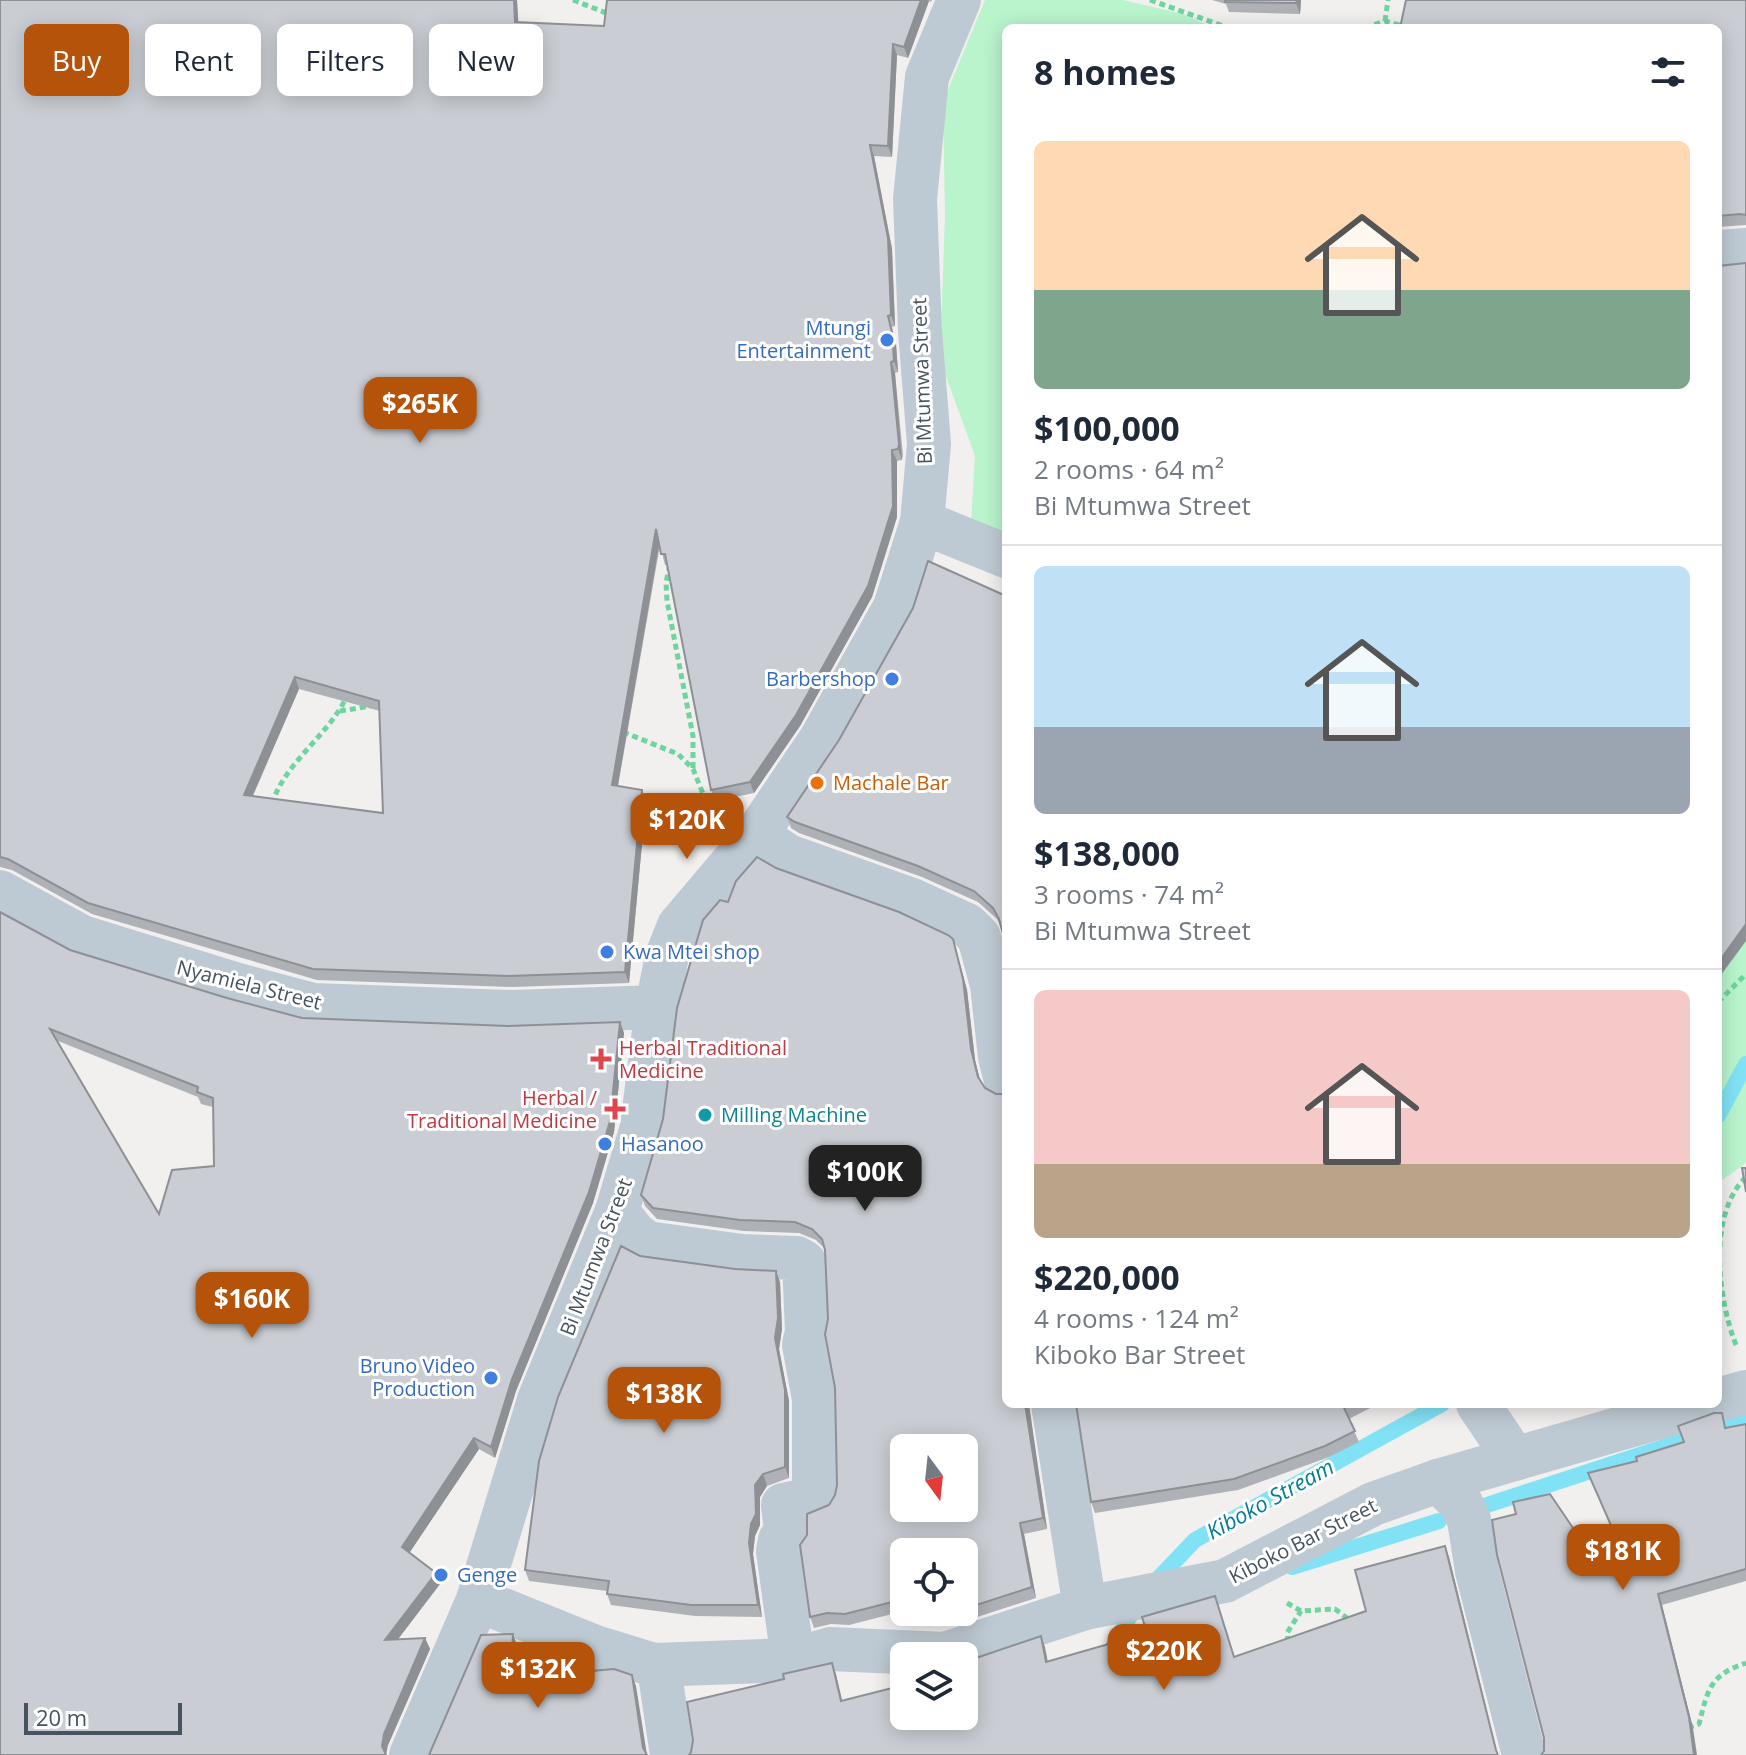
<!DOCTYPE html>
<meta charset="utf-8">
<style>
:root{--surface:#fff;--page:#f2f2f3;--text:#1f2937;--muted:#747a83;--line:#e0e1e3;--accent:#b45309}
body{margin:0;font-family:"Open Sans",sans-serif;background:var(--page);color:var(--text);height:100vh;display:flex;flex-direction:column;font-size:30px;white-space:nowrap}
*{box-sizing:border-box;margin:0}
p{font-size:26px;color:var(--muted)}
.icon{flex:none;width:44px;height:44px;fill:none;stroke:currentColor;stroke-width:2;stroke-linecap:round;stroke-linejoin:round}
.map{position:relative;flex:1;overflow:hidden}
.details{position:absolute;left:1002px;top:24px;width:720px;height:1384px;display:flex;flex-direction:column;background:var(--surface);border-radius:12px;box-shadow:0 4px 20px #0003}
.details>*{flex:none}
.banner{position:absolute;left:24px;top:24px;width:760px;height:72px;display:flex;gap:16px}
.needle{width:52px;rotate:165deg}
.controls{position:absolute;left:890px;top:1434px;display:grid;gap:16px}
.controls a{display:grid;place-items:center;width:88px;height:88px;border-radius:12px;background:var(--surface);box-shadow:0 4px 20px #0003;font-size:40px}
.scale{position:absolute;left:24px;bottom:20px;width:158px;box-sizing:border-box;padding-left:8px;border:4px solid #45545f;border-top:0;font-size:22px;line-height:28px;white-space:nowrap;color:#45545f;-webkit-text-stroke:6px #fff;paint-order:stroke}
.price{position:absolute;translate:-50% -68px;padding:0 18px;border-radius:16px;background:var(--accent);color:#fff;font-size:26px;line-height:52px;filter:drop-shadow(0 2px 4px #0008)}
.price::after{content:'';position:absolute;left:50%;top:48px;width:24px;height:18px;margin-left:-12px;background:inherit;clip-path:polygon(0 0,100% 0,50% 100%)}
.price.current{background:#222;color:#fff}
ul{padding:0;list-style:none}
li{display:grid;align-content:center;gap:16px;height:424px;padding:0 32px}
li+li{border-top:2px solid var(--line)}
li span{display:grid;place-items:center;height:248px;border-radius:12px;color:#555}
li>.icon{margin-inline-start:auto}
span .icon{width:144px;height:144px;fill:#fffc;stroke-width:1}
li b{font-size:34px}
h2{display:flex;justify-content:space-between;align-items:center;height:96px;padding:0 32px;font-size:34px}
.chip{padding:0 28px;border-radius:12px;background:var(--surface);box-shadow:0 4px 20px #0003;font-size:28px;line-height:72px}
.chip.current{background:var(--accent);color:#fff}
.map>svg:first-child{display:block}
.green{fill:#b9f4cd}
.lines{fill:none;stroke-linecap:round;stroke-linejoin:round}
.stream{stroke:#81e2f5;stroke-width:16}
.path{stroke:#6dd59e;stroke-width:5;stroke-dasharray:6 4;stroke-linecap:butt}
.minor{stroke:#becad3;stroke-width:44}
.wall{fill:#aeb1b6;fill-rule:evenodd}
.shaded-wall{fill:#8d9094}
.building{fill:#caced4;stroke:#8d9094;stroke-width:2;fill-rule:evenodd}
.shop-dot{fill:#3f7fe0;stroke:#fff;stroke-width:3}
.food-dot{fill:#e8710a;stroke:#fff;stroke-width:3}
.health-dot{fill:#e0444e;stroke:#fff;stroke-width:3}
.culture-dot{fill:#0f9aa8;stroke:#fff;stroke-width:3}
.labels{text-anchor:middle;stroke-width:6;stroke-linejoin:round;paint-order:stroke}
.shop-label{font-size:20px;fill:#366cbe;stroke:#fff;text-anchor:end}
.street-label{font-size:20px;fill:#45545f;stroke:#fff}
.food-label{font-size:20px;fill:#c56008;stroke:#fff;text-anchor:start}
.health-label{font-size:20px;fill:#be3a42;stroke:#fff;text-anchor:start}
.culture-label{font-size:20px;fill:#0d838f;stroke:#fff;text-anchor:start}
.water-label{font-size:22px;font-style:italic;fill:#037d96;stroke:#fff}
</style>
<div class="map">
<svg width="1746" height="1755" viewBox="0 0 1746 1755">
<rect width="100%" height="100%" fill="#f2efef"/>
<g class="green">
<polygon points="985,0 1123,0 1183,14 1214,28 1006,28 1006,546 971,522 975,456 940,360 945,216 943,102"/>
<polygon points="1746,489 1746,1163 1718,1183 1718,510"/>
</g>
<g class="lines">
<g class="stream">
<polyline points="1718,1116 1746,1064"/>
<polyline points="1481,1507 1746,1420"/>
<polyline points="1292,1567 1439,1521"/>
<polyline points="1153,1584 1195,1540 1442,1404"/>
<polyline points="1107,1658 1136,1605"/>
</g>
<g class="path">
<polyline points="573,0 609,14"/>
<polyline points="1150,0 1229,28"/>
<polyline points="1385,21 1388,0"/>
<polyline points="1365,28 1385,21 1399,25 1399,28"/>
<polyline points="670,565 666,582 667,601 693,736 693,769"/>
<polyline points="340,711 371,706"/>
<polyline points="623,732 678,754 693,769 710,811"/>
<path d="M272 804C285 762 327 737 346 698"/>
<polyline points="1718,1002 1746,974"/>
<path d="M1736 1345C1718 1299 1707 1215 1746 1177"/>
<polyline points="1287,1603 1301,1611 1335,1609 1351,1621"/>
<polyline points="1288,1642 1287,1633 1301,1611"/>
<path d="M1688 1728 1699 1724C1708 1689 1710 1675 1746 1663"/>
</g>
<g class="minor">
<polyline points="1718,252 1746,250"/>
<polyline points="922,522 1006,556"/>
<polyline points="756,835 788,856 912,900 967,925 979,937 992,985 1000,1057 1006,1081"/>
<polyline points="0,892 82,937 238,985 313,1005 513,1012 657,1007"/>
<polyline points="617,1211 634,1233 647,1243 742,1256 797,1258 804,1262 807,1331 804,1345 814,1399 814,1482 816,1498 783,1505 787,1538 780,1540 778,1551 793,1660"/>
<polyline points="1718,1400 1746,1392"/>
<polyline points="1053,1404 1085,1608"/>
<polyline points="1478,1404 1515,1459"/>
<polyline points="1438,1481 1461,1503 1469,1520 1477,1571 1524,1755"/>
<polyline points="478,1600 595,1647 654,1665 793,1660 830,1649 945,1654 1085,1608 1225,1581 1373,1504 1438,1481 1705,1404"/>
<polyline points="654,1665 659,1668 672,1755"/>
<polyline points="411,1755 478,1600 539,1400 617,1211 642,1127 657,1007 667,956 679,926 756,835 821,739 895,607 922,522 929,444 920,331 915,199 927,77 959,0"/>
</g>
</g>
<g class="wall">
<path d="M0 0H517L518 22 604 26 607 0H932L931 2 929 1 908 58 897 55 892 157 874 156 892 249 895 326 892 327 896 344 898 372 895 373 903 455 902 460 897 461V517L872 597 800 726 754 793 715 801 711 790 667 565H665L660 545 618 786 646 801 629 983 513 987 317 980 92 914 12 870 0 867ZM299 689 380 711 383 813 253 796Z"/>
<polygon points="1212,0 1301,0 1300,14 1229,12 1226,4"/>
<polygon points="1746,0 1746,225 1718,227 1718,28"/>
<polygon points="1006,596 1001,927 997,919 978,902 922,877 799,833 791,828 787,817"/>
<polygon points="776,868 953,939 967,990 975,1060 980,1080 1047,1529 1024,1534 1036,1598 968,1620 964,1609 964,1552 904,1552 904,1611 849,1625 831,1624 814,1628 810,1617 829,1505 835,1495 837,1485 835,1388 828,1319 825,1249 816,1240 799,1233 744,1231 657,1219 645,1206 641,1195 728,902"/>
<path d="M0 912 70 950 227 998 302 1018 508 1026 620 1022 624 1033 614 1132 593 1203 516 1391 495 1458 479 1449 409 1553 436 1573 440 1584 398 1639 425 1638 430 1649 388 1745 0 1755ZM58 1041 198 1097 201 1104 213 1107 214 1166 159 1214Z"/>
<polygon points="640,1256 780,1282 782,1329 779,1349 789,1401 789,1478 767,1486 760,1497 760,1525 755,1536 753,1554 762,1617 695,1616 611,1605 607,1594 607,1591 529,1581 525,1570"/>
<polygon points="1076,1404 1378,1404 1349,1419 1359,1442 1329,1457 1238,1490 1095,1513 1091,1502"/>
<polygon points="1746,1424 1746,1581 1662,1605 1693,1728 1544,1751 1596,1562 1620,1549 1588,1473 1637,1461 1727,1428"/>
</g>
<g class="shaded-wall">
<polygon points="514,0 517,0 519,34 515,22"/>
<polygon points="921,0 928,0 929,1 908,58 904,47"/>
<polygon points="1297,0 1301,0 1300,14 1296,3"/>
<polygon points="893,44 897,55 892,157 888,146"/>
<polygon points="870,145 874,156 892,249 895,326 891,315"/>
<polygon points="888,316 896,344 898,372 894,361"/>
<polygon points="891,362 895,373 902,460 898,449"/>
<polygon points="892,450 897,461 897,517 872,597 800,726 754,793 750,782"/>
<polygon points="656,529 660,540 616,796 612,785"/>
<polygon points="295,677 299,689 248,806 244,795"/>
<polygon points="642,790 646,801 629,983 625,972"/>
<polygon points="1746,924 1746,941 1718,979 1718,963"/>
<polygon points="953,939 967,990 975,1060 982,1088 971,1049"/>
<polygon points="620,1022 624,1033 614,1132 593,1203 516,1391 495,1458 491,1447"/>
<polygon points="776,1271 780,1282 782,1329 779,1349 789,1401 789,1478 785,1467 775,1338"/>
<polygon points="1025,1404 1029,1404 1047,1529 1043,1518"/>
<polygon points="474,1438 479,1449 406,1558 402,1547"/>
<polygon points="763,1474 767,1486 760,1497 760,1525 755,1536 753,1554 762,1617 758,1605 749,1543 755,1485"/>
<polygon points="1020,1523 1024,1534 1036,1598 1032,1587"/>
<polygon points="1445,1546 1449,1557 1498,1755"/>
<polygon points="436,1573 440,1584 389,1651 385,1640"/>
<polygon points="1658,1594 1662,1605 1693,1728 1697,1755 1694,1755"/>
<polygon points="513,1634 517,1645 515,1689 511,1678"/>
<polygon points="1041,1636 1045,1647 1050,1673 1046,1662"/>
<polygon points="425,1638 430,1649 388,1745 386,1755 385,1755 382,1746 384,1734"/>
<polygon points="832,1663 836,1674 845,1713 841,1701"/>
<polygon points="632,1675 636,1686 647,1755 643,1748"/>
</g>
<g class="building">
<path d="M0 0H514L515 22 604 26 607 0H921L904 47 893 44 888 146 870 145 888 238 891 315 888 316 892 333 894 361 891 362 899 444 898 449 892 450 893 506 868 586 796 715 750 782 711 790 665 554H661L656 529 612 785 642 790 625 972 509 976 313 969 88 903 8 859 0 857ZM295 677 379 701 383 813 244 795Z"/>
<polygon points="1225,0 1297,0 1296,3 1225,2"/>
<polygon points="1406,0 1746,0 1746,215 1740,214 1718,216 1718,28 1400,28"/>
<polygon points="1746,263 1746,924 1718,963 1718,266"/>
<polygon points="928,561 1006,596 1006,945 999,919 993,908 974,891 918,866 795,822 787,817 839,740 913,608"/>
<path d="M757 857 776 868 899 912 948 935 953 939 963 979 971 1049 978 1077 985 1088 996 1094H1006V1404H1025L1043 1518 1020 1523 1032 1587 964 1609V1552H904V1599L845 1614 827 1613 810 1617 800 1545 807 1535V1514L829 1505 835 1495 837 1485 835 1388 825 1334 828 1319 825 1250 822 1239 812 1229 795 1222 740 1220 653 1208 641 1195 663 1119 677 1008 703 920 720 900 728 902 736 881ZM904 1448H964V1508H904Z"/>
<path d="M0 912 70 950 227 998 302 1018 508 1026 620 1022 610 1121 589 1192 512 1379 491 1447 474 1438 402 1547 436 1573 385 1640 425 1638 384 1734 382 1746 386 1755H0ZM50 1029 198 1087 197 1092 213 1098 214 1166 172 1170 159 1214Z"/>
<polygon points="1742,1168 1746,1168 1746,1192"/>
<polygon points="621,1246 640,1256 735,1269 776,1271 778,1318 775,1338 785,1390 785,1467 763,1474 755,1485 756,1514 751,1524 749,1543 758,1605 691,1605 607,1594 609,1581 525,1570 539,1461 558,1397"/>
<polygon points="1076,1404 1352,1404 1344,1408 1355,1431 1325,1446 1234,1479 1091,1502"/>
<polygon points="1714,1413 1722,1413 1725,1428 1746,1424 1746,1569 1658,1594 1689,1717 1694,1755 1541,1755 1544,1751 1544,1738 1497,1555 1492,1520 1516,1514 1513,1502 1550,1494 1596,1562 1621,1548 1588,1473 1637,1461 1636,1457 1684,1442 1678,1426"/>
<polygon points="1445,1546 1496,1750 1498,1755 689,1755 691,1752 693,1740 687,1702 784,1679 783,1674 832,1663 841,1701 904,1685 904,1716 964,1716 964,1668 977,1665 976,1658 1041,1636 1046,1662 1147,1633 1142,1617 1215,1596 1234,1657 1366,1611 1355,1570"/>
<polygon points="513,1634 511,1678 614,1669 632,1675 643,1748 647,1755 429,1755 481,1635"/>
</g>
<g class="shop-dot">
<circle cx="887" cy="340" r="8"/>
<circle cx="892" cy="679" r="8"/>
<circle cx="607" cy="952" r="8"/>
<circle cx="605" cy="1144" r="8"/>
<circle cx="491" cy="1378" r="8"/>
<circle cx="441" cy="1575" r="8"/>
</g>
<circle class="food-dot" cx="817" cy="783" r="8"/>
<g class="health-dot">
<path d="M597 1047h8v8h8v8h-8v8h-8v-8h-8v-8h8z"/>
<path d="M611 1097h8v8h8v8h-8v8h-8v-8h-8v-8h8z"/>
</g>
<circle class="culture-dot" cx="705" cy="1115" r="8"/>
<g class="labels">
<g class="shop-label">
<text x="871" y="335">Mtungi<tspan x="871" dy="23">Entertainment</tspan></text>
<text x="876" y="686">Barbershop</text>
<text x="623" y="959" text-anchor="start">Kwa Mtei shop</text>
<text x="621" y="1151" text-anchor="start">Hasanoo</text>
<text x="475" y="1373">Bruno Video<tspan x="475" dy="23">Production</tspan></text>
<text x="457" y="1582" text-anchor="start">Genge</text>
</g>
<g class="street-label">
<text transform="translate(922 381) rotate(-92)" y="7">Bi Mtumwa Street</text>
<text transform="translate(249 985) rotate(14)" y="7">Nyamiela Street</text>
<text transform="translate(596 1257) rotate(-69)" y="7">Bi Mtumwa Street</text>
<text transform="translate(1303 1541) rotate(-27)" y="7">Kiboko Bar Street</text>
</g>
<g class="food-label">
<text x="833" y="790">Machale Bar</text>
</g>
<g class="health-label">
<text x="619" y="1055">Herbal Traditional<tspan x="619" dy="23">Medicine</tspan></text>
<text x="597" y="1105" text-anchor="end">Herbal /<tspan x="597" dy="23">Traditional Medicine</tspan></text>
</g>
<g class="culture-label">
<text x="721" y="1122">Milling Machine</text>
</g>
<g class="water-label">
<text transform="translate(1270 1499) rotate(-29)" y="8">Kiboko Stream</text>
</g>
</g>
</svg>
<div class="controls">
<a><svg class="needle" viewBox="-14 -14 28 28"><path d="M0-13l5 13h-10z" fill="#e53935"/><path d="M0 13l5-13h-10z" fill="#747a83"/></svg></a>
<a><svg class="icon" aria-label="locate" viewBox="0 0 24 24"><circle cx="12" cy="12" r="6"/><path d="M12 2v4M12 18v4M2 12h4M18 12h4"/></svg></a>
<a><svg class="icon" aria-label="layers" viewBox="0 0 24 24"><path d="M12 4l9 5-9 5-9-5zM3 14l9 5 9-5"/></svg></a>
</div>
<div class="scale">20 m</div>
<b class="price" style="left:420px;top:445px">$265K</b>
<b class="price" style="left:687px;top:861px">$120K</b>
<b class="price current" style="left:865px;top:1213px">$100K</b>
<b class="price" style="left:252px;top:1340px">$160K</b>
<b class="price" style="left:664px;top:1435px">$138K</b>
<b class="price" style="left:1623px;top:1592px">$181K</b>
<b class="price" style="left:1164px;top:1692px">$220K</b>
<b class="price" style="left:538px;top:1710px">$132K</b>
<div class="banner">
<a class="chip current">Buy</a>
<a class="chip">Rent</a>
<a class="chip">Filters</a>
<a class="chip">New</a>
</div>
<section class="details">
<h2>8 homes<svg class="icon" aria-label="filters" viewBox="0 0 24 24"><path d="M4 7h16M4 17h16"/><circle cx="9" cy="7" r="2"/><circle cx="15" cy="17" r="2"/></svg></h2>
<ul>
<li><span style="background:linear-gradient(#ffd9b3 60%,#7fa58c 0)"><svg class="icon" aria-label="home" viewBox="0 0 24 24"><path d="M3 11l9-7 9 7M6 9v11h12V9"/></svg></span><div><b>$100,000</b><p>2 rooms · 64 m²</p><p>Bi Mtumwa Street</p></div></li>
<li><span style="background:linear-gradient(#bfe0f5 65%,#9aa5b1 0)"><svg class="icon" aria-label="home" viewBox="0 0 24 24"><path d="M3 11l9-7 9 7M6 9v11h12V9"/></svg></span><div><b>$138,000</b><p>3 rooms · 74 m²</p><p>Bi Mtumwa Street</p></div></li>
<li><span style="background:linear-gradient(#f6c9c9 70%,#b9a48a 0)"><svg class="icon" aria-label="home" viewBox="0 0 24 24"><path d="M3 11l9-7 9 7M6 9v11h12V9"/></svg></span><div><b>$220,000</b><p>4 rooms · 124 m²</p><p>Kiboko Bar Street</p></div></li>
</ul>
</section>
</div>
